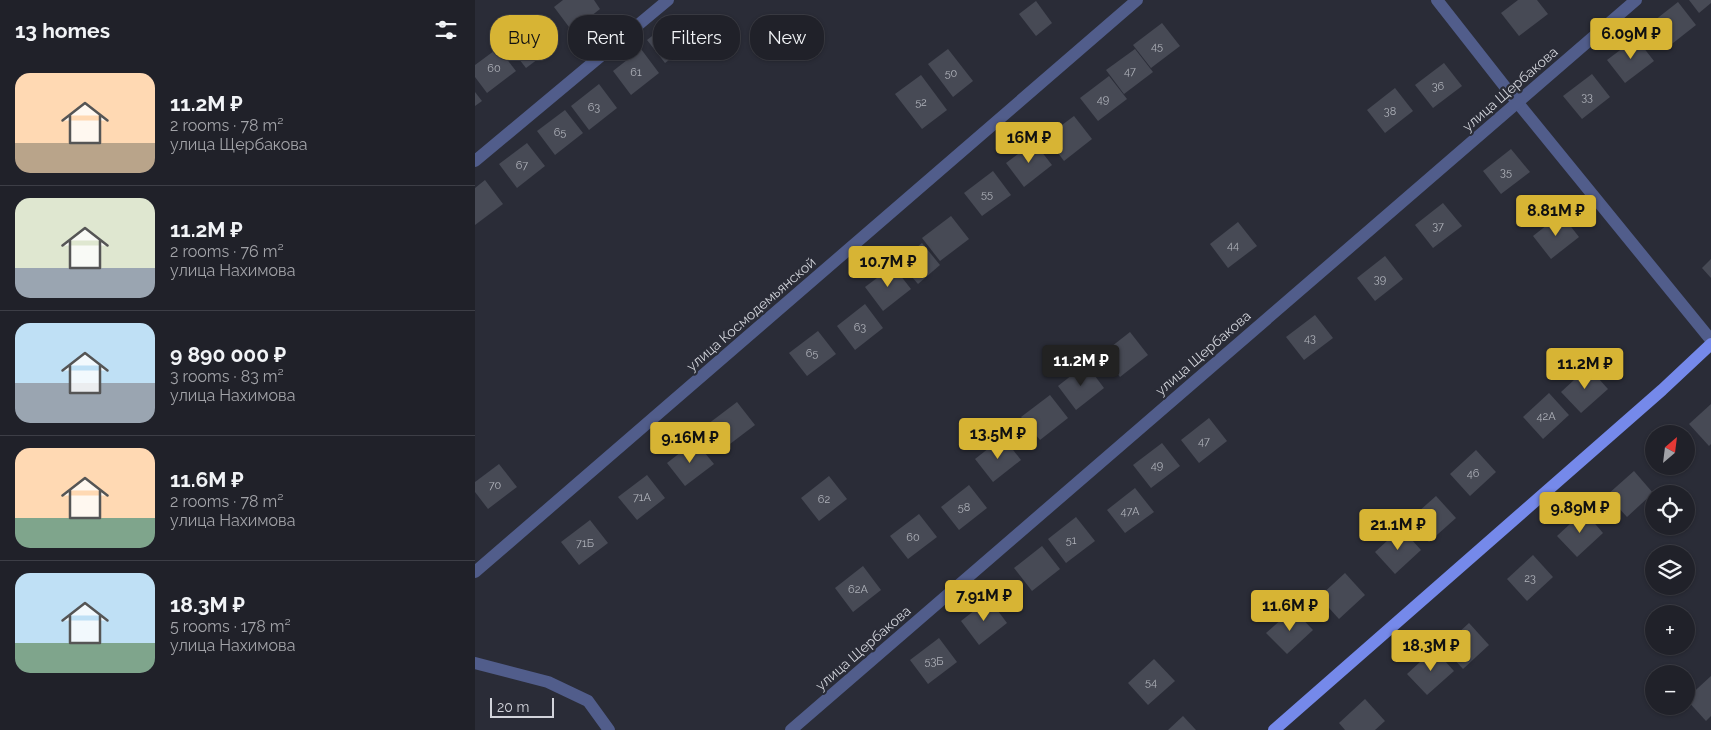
<!DOCTYPE html>
<meta charset="utf-8">
<style>
:root{--surface:#202129;--page:#282931;--text:#f1f3f6;--muted:#a2a3a8;--line:#3d3e46;--accent:#d7b434}
body{margin:0;font-family:Raleway,sans-serif;background:var(--page);color:var(--text);height:100vh;display:flex;flex-direction:column;font-size:19px;white-space:nowrap}
*{box-sizing:border-box;margin:0}
p{font-size:16px;color:var(--muted)}
.icon{flex:none;width:28px;height:28px;fill:none;stroke:currentColor;stroke-width:2;stroke-linecap:round;stroke-linejoin:round}
.map{position:relative;flex:1;overflow:hidden}
.sheet{display:flex;flex-direction:column;background:var(--surface);width:475px}
.sheet>*{flex:none}
.banner{position:absolute;left:15px;top:15px;width:475px;height:45px;display:flex;gap:10px}
.needle{width:32px;rotate:28deg}
.buttons{position:absolute;left:1170px;top:425px;display:grid;gap:10px}
.buttons a{display:grid;place-items:center;width:50px;height:50px;border-radius:50%;background:var(--surface);box-shadow:0 1px 4px #0004,0 0 0 1px var(--line);font-size:25px}
.scale{position:absolute;left:15px;bottom:12px;width:64px;box-sizing:border-box;padding-left:5px;border:2px solid #d2d4db;border-top:0;font-size:14px;line-height:18px;white-space:nowrap;color:#d2d4db;-webkit-text-stroke:4px #2a2c37;paint-order:stroke}
.price{position:absolute;translate:-50% -42px;padding:0 11px;border-radius:5px;background:var(--accent);color:#111;font-size:16px;line-height:32px;filter:drop-shadow(0 1px 2px #0008)}
.price::after{content:'';position:absolute;left:50%;top:30px;width:15px;height:11px;margin-left:-8px;background:inherit;clip-path:polygon(0 0,100% 0,50% 100%)}
.price.on{background:#222;color:#fff}
ul{padding:0;list-style:none}
li{display:flex;align-items:center;gap:15px;height:125px;padding:0 15px}
li+li{border-top:1px solid var(--line)}
li span{display:grid;place-items:center;flex:none;width:140px;height:100px;border-radius:15px;color:#555}
li>.icon{margin-inline-start:auto}
span .icon{width:60px;height:60px;fill:#fffc;stroke-width:1}
li b{font-size:21px}
h2{display:flex;justify-content:space-between;align-items:center;height:60px;padding:0 15px;font-size:21px}
.pill{padding:0 18px;border-radius:20px;background:var(--surface);box-shadow:0 1px 4px #0004,0 0 0 1px var(--line);font-size:18px;line-height:45px}
.pill.on{background:var(--accent);color:#111}
main{display:flex;flex:1;min-height:0}
.map>svg:first-child{display:block}
.building{fill:#474a55}
.lines{fill:none;stroke-linecap:round;stroke-linejoin:round}
.minor{stroke:#515d8b;stroke-width:12}
.major{stroke:#7589ea;stroke-width:12}
.labels{text-anchor:middle;stroke-width:4.5;stroke-linejoin:round;paint-order:stroke}
.number-label{font-size:11px;fill:#afb2ba}
.street-label{font-size:14px;fill:#d2d4db;stroke:#2a2c37}
</style>
<main>
<section class="sheet">
<h2>13 homes<svg class="icon" aria-label="filters" viewBox="0 0 24 24"><path d="M4 7h16M4 17h16"/><circle cx="9" cy="7" r="2"/><circle cx="15" cy="17" r="2"/></svg></h2>
<ul>
<li><span style="background:linear-gradient(#ffd9b3 70%,#b9a48a 0)"><svg class="icon" aria-label="home" viewBox="0 0 24 24"><path d="M3 11l9-7 9 7M6 9v11h12V9"/></svg></span><div><b>11.2M ₽</b><p>2 rooms · 78 m²</p><p>улица Щербакова</p></div></li>
<li><span style="background:linear-gradient(#dfe7d0 70%,#9aa5b1 0)"><svg class="icon" aria-label="home" viewBox="0 0 24 24"><path d="M3 11l9-7 9 7M6 9v11h12V9"/></svg></span><div><b>11.2M ₽</b><p>2 rooms · 76 m²</p><p>улица Нахимова</p></div></li>
<li><span style="background:linear-gradient(#bfe0f5 60%,#9aa5b1 0)"><svg class="icon" aria-label="home" viewBox="0 0 24 24"><path d="M3 11l9-7 9 7M6 9v11h12V9"/></svg></span><div><b>9 890 000 ₽</b><p>3 rooms · 83 m²</p><p>улица Нахимова</p></div></li>
<li><span style="background:linear-gradient(#ffd9b3 70%,#7fa58c 0)"><svg class="icon" aria-label="home" viewBox="0 0 24 24"><path d="M3 11l9-7 9 7M6 9v11h12V9"/></svg></span><div><b>11.6M ₽</b><p>2 rooms · 78 m²</p><p>улица Нахимова</p></div></li>
<li><span style="background:linear-gradient(#bfe0f5 70%,#7fa58c 0)"><svg class="icon" aria-label="home" viewBox="0 0 24 24"><path d="M3 11l9-7 9 7M6 9v11h12V9"/></svg></span><div><b>18.3M ₽</b><p>5 rooms · 178 m²</p><p>улица Нахимова</p></div></li>
</ul>
</section>
<div class="map">
<svg width="1236" height="730" viewBox="0 0 1236 730">
<rect width="100%" height="100%" fill="#2a2c37"/>
<g class="building">
<polygon points="88,0 119,0 125,9 97,31 79,7"/>
<polygon points="1043,0 1062,0 1073,14 1044,36 1026,13"/>
<polygon points="1214,0 1236,0 1236,3 1224,13"/>
<polygon points="561,1 577,23 561,36 544,14"/>
<polygon points="1203,2 1221,25 1193,47 1175,24"/>
<polygon points="200,18 218,42 190,63 172,40"/>
<polygon points="61,23 79,47 51,68 33,45"/>
<polygon points="687,23 705,46 676,68 658,45"/>
<polygon points="1161,38 1179,61 1150,83 1132,60"/>
<polygon points="23,48 41,71 12,93 0,77 0,65"/>
<polygon points="166,49 184,73 156,95 138,71"/>
<polygon points="473,49 498,81 478,97 453,64"/>
<polygon points="660,49 678,72 649,94 631,70"/>
<polygon points="969,63 987,86 958,108 940,85"/>
<polygon points="1117,74 1135,97 1107,119 1088,96"/>
<polygon points="446,75 472,110 447,129 420,94"/>
<polygon points="634,76 652,99 623,121 605,98"/>
<polygon points="124,84 142,108 114,130 96,106"/>
<polygon points="920,88 938,111 910,133 892,110"/>
<polygon points="0,92 7,101 0,106"/>
<polygon points="90,110 108,133 80,155 62,131"/>
<polygon points="599,116 617,139 589,161 571,137"/>
<polygon points="559,142 577,165 549,187 531,163"/>
<polygon points="52,143 70,166 42,188 24,164"/>
<polygon points="1036,149 1055,172 1026,194 1008,171"/>
<polygon points="518,171 536,195 507,216 489,193"/>
<polygon points="10,180 28,204 0,225 0,188"/>
<polygon points="968,203 987,226 958,248 940,225"/>
<polygon points="1086,214 1104,237 1076,259 1058,236"/>
<polygon points="476,216 494,239 465,261 447,238"/>
<polygon points="763,222 782,246 753,268 735,244"/>
<polygon points="447,243 465,265 443,284 424,262"/>
<polygon points="910,256 928,279 900,301 882,278"/>
<polygon points="1236,259 1236,278 1227,268"/>
<polygon points="418,266 436,289 408,311 390,287"/>
<polygon points="390,304 408,328 380,350 362,326"/>
<polygon points="840,315 858,338 829,360 811,337"/>
<polygon points="343,331 361,354 332,376 314,353"/>
<polygon points="655,332 673,355 645,377 627,354"/>
<polygon points="611,364 629,388 601,410 583,386"/>
<polygon points="1113,367 1133,389 1106,413 1086,392"/>
<polygon points="1074,393 1094,415 1068,439 1048,417"/>
<polygon points="575,395 593,418 565,440 546,417"/>
<polygon points="262,402 280,425 251,447 233,424"/>
<polygon points="1236,404 1236,444 1234,446 1214,424"/>
<polygon points="734,418 752,441 724,463 706,440"/>
<polygon points="528,437 546,460 518,482 500,459"/>
<polygon points="220,441 239,464 210,486 192,463"/>
<polygon points="687,443 705,466 676,488 658,465"/>
<polygon points="1001,450 1021,472 995,496 975,474"/>
<polygon points="24,464 42,487 13,509 0,492 0,482"/>
<polygon points="1159,471 1178,493 1152,517 1132,495"/>
<polygon points="172,475 190,498 162,520 143,497"/>
<polygon points="354,476 372,499 344,521 326,498"/>
<polygon points="494,485 512,508 484,530 466,507"/>
<polygon points="660,488 679,512 650,533 632,510"/>
<polygon points="961,496 981,518 954,542 934,520"/>
<polygon points="1109,511 1128,533 1102,557 1082,536"/>
<polygon points="444,514 462,537 433,559 415,536"/>
<polygon points="601,517 620,541 591,563 573,539"/>
<polygon points="115,520 133,543 104,565 86,542"/>
<polygon points="926,528 946,550 920,574 900,552"/>
<polygon points="567,546 585,569 557,591 539,568"/>
<polygon points="1058,555 1078,577 1052,601 1032,579"/>
<polygon points="388,566 406,590 378,612 360,588"/>
<polygon points="870,573 890,595 864,619 844,597"/>
<polygon points="514,599 532,623 504,645 486,621"/>
<polygon points="818,609 838,630 812,654 791,633"/>
<polygon points="994,623 1014,645 988,669 968,647"/>
<polygon points="464,638 482,662 453,684 435,660"/>
<polygon points="959,649 979,671 952,695 932,674"/>
<polygon points="679,659 700,681 673,705 653,683"/>
<polygon points="1236,676 1236,716 1231,721 1211,699"/>
<polygon points="890,699 910,721 900,730 870,730 864,723"/>
<polygon points="708,716 721,730 693,730"/>
</g>
<g class="lines">
<g class="minor">
<polyline points="962,0 1042,102 1236,340"/>
<polyline points="0,161 193,0"/>
<polyline points="0,572 662,0"/>
<polyline points="0,663 73,682 113,701 134,730"/>
<polyline points="316,730 1161,0"/>
</g>
<polyline class="major" points="799,730 1187,390 1236,344"/>
</g>
<g class="labels">
<g class="number-label">
<text x="682" y="50">45</text>
<text x="19" y="72">60</text>
<text x="655" y="75">47</text>
<text x="161" y="76">61</text>
<text x="476" y="77">50</text>
<text x="963" y="90">36</text>
<text x="1112" y="101">33</text>
<text x="628" y="103">49</text>
<text x="446" y="106">52</text>
<text x="119" y="111">63</text>
<text x="915" y="115">38</text>
<text x="85" y="136">65</text>
<text x="47" y="169">67</text>
<text x="1031" y="176">35</text>
<text x="512" y="198">55</text>
<text x="963" y="230">37</text>
<text x="758" y="249">44</text>
<text x="905" y="283">39</text>
<text x="385" y="331">63</text>
<text x="835" y="342">43</text>
<text x="337" y="357">65</text>
<text x="1071" y="420">42А</text>
<text x="729" y="445">47</text>
<text x="682" y="469">49</text>
<text x="998" y="477">46</text>
<text x="20" y="489">70</text>
<text x="167" y="501">71А</text>
<text x="349" y="503">62</text>
<text x="489" y="511">58</text>
<text x="655" y="515">47А</text>
<text x="438" y="541">60</text>
<text x="596" y="544">51</text>
<text x="110" y="547">71Б</text>
<text x="1055" y="582">23</text>
<text x="383" y="593">62А</text>
<text x="459" y="665">53Б</text>
<text x="676" y="686">54</text>
</g>
<g class="street-label">
<text transform="translate(1035 89) rotate(-41)" y="5">улица Щербакова</text>
<text transform="translate(276 314) rotate(-41)" y="5">улица Космодемьянской</text>
<text transform="translate(728 353) rotate(-41)" y="5">улица Щербакова</text>
<text transform="translate(388 648) rotate(-41)" y="5">улица Щербакова</text>
</g>
</g>
</svg>
<div class="buttons">
<a><svg class="needle" viewBox="-14 -14 28 28"><path d="M0-13l5 13h-10z" fill="#e53935"/><path d="M0 13l5-13h-10z" fill="#a2a3a8"/></svg></a>
<a><svg class="icon" aria-label="locate" viewBox="0 0 24 24"><circle cx="12" cy="12" r="6"/><path d="M12 2v4M12 18v4M2 12h4M18 12h4"/></svg></a>
<a><svg class="icon" aria-label="layers" viewBox="0 0 24 24"><path d="M12 4l9 5-9 5-9-5zM3 14l9 5 9-5"/></svg></a>
<a>+</a>
<a>−</a>
</div>
<div class="scale">20 m</div>
<b class="price" style="left:1156px;top:60px">6.09M ₽</b>
<b class="price" style="left:554px;top:164px">16M ₽</b>
<b class="price" style="left:1081px;top:237px">8.81M ₽</b>
<b class="price" style="left:413px;top:288px">10.7M ₽</b>
<b class="price on" style="left:606px;top:387px">11.2M ₽</b>
<b class="price" style="left:1110px;top:390px">11.2M ₽</b>
<b class="price" style="left:523px;top:460px">13.5M ₽</b>
<b class="price" style="left:215px;top:464px">9.16M ₽</b>
<b class="price" style="left:1105px;top:534px">9.89M ₽</b>
<b class="price" style="left:923px;top:551px">21.1M ₽</b>
<b class="price" style="left:509px;top:622px">7.91M ₽</b>
<b class="price" style="left:815px;top:632px">11.6M ₽</b>
<b class="price" style="left:956px;top:672px">18.3M ₽</b>
<div class="banner">
<a class="pill on">Buy</a>
<a class="pill">Rent</a>
<a class="pill">Filters</a>
<a class="pill">New</a>
</div>
</div>
</main>
